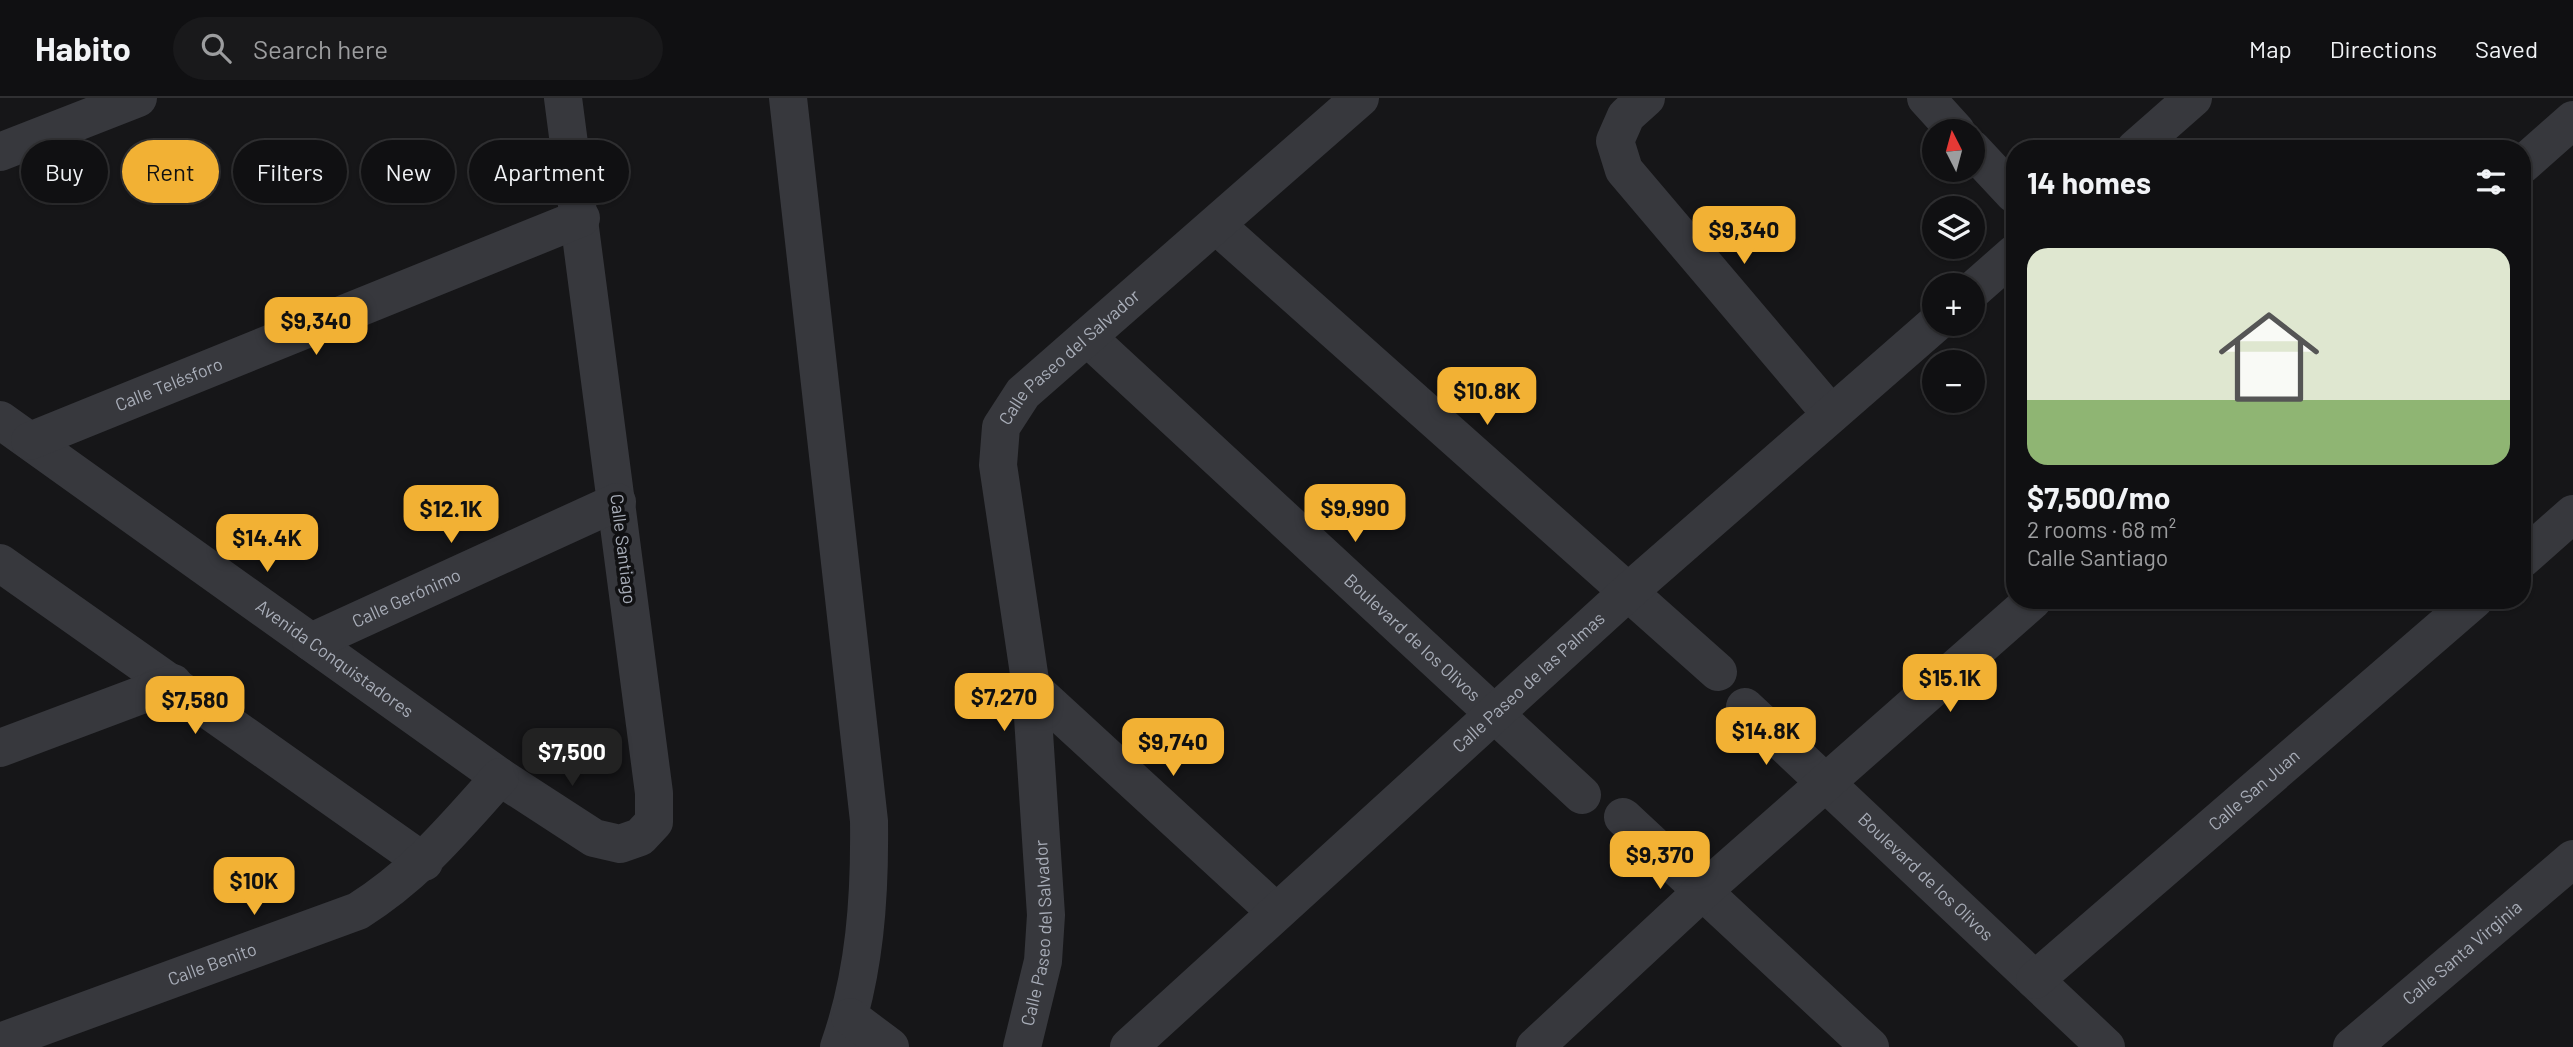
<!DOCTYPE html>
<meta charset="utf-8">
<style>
:root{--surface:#101012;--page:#19191b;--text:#f1f3f6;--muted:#9c9d9f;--line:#303032;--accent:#f2b134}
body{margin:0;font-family:Barlow,sans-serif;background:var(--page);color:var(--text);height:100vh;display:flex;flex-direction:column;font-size:26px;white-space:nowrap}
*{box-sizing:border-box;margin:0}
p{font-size:23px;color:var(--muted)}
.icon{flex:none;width:38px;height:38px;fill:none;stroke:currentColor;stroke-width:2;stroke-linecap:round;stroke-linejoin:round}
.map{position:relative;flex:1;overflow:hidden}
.panel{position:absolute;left:2006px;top:42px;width:525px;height:469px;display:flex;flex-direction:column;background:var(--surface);border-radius:28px;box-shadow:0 2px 5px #0004,0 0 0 2px var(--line)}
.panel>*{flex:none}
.hud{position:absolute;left:21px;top:42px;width:665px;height:63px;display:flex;gap:14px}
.needle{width:46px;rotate:354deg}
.buttons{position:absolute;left:1922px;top:21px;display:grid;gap:14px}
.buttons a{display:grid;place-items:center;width:63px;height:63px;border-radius:50%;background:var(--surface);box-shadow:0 2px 5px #0004,0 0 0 2px var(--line);font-size:35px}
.price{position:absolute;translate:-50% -60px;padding:0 16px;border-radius:14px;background:var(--accent);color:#111;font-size:23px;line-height:46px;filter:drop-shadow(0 2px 4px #0008)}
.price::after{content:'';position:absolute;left:50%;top:42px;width:21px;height:16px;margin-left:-10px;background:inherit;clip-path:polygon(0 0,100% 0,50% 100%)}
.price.active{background:#222;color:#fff}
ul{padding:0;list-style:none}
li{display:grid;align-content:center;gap:14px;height:371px;padding:0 21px}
li span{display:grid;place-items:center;height:217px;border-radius:21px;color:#555}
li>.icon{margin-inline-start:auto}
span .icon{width:126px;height:126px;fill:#fffc;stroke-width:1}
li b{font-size:30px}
h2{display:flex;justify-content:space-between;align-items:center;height:84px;padding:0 21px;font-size:30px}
.tag{padding:0 24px;border-radius:32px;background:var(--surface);box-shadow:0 2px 5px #0004,0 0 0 2px var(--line);font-size:24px;line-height:63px}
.tag.active{background:var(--accent);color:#111}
header{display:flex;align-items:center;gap:42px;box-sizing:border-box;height:98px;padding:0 35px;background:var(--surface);border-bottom:2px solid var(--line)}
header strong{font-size:33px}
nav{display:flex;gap:38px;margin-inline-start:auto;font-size:24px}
.search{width:490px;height:63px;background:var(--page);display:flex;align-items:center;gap:18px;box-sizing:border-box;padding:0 24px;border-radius:38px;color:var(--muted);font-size:26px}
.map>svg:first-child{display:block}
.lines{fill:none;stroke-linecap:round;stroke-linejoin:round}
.minor{stroke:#37383d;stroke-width:38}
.labels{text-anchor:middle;stroke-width:7;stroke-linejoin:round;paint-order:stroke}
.street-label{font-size:18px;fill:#a8adb8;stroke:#111113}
</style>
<header>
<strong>Habito</strong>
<div class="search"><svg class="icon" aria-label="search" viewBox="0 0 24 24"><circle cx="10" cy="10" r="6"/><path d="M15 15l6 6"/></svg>Search here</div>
<nav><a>Map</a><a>Directions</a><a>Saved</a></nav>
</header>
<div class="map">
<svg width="2573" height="949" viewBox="0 0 2573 949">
<rect width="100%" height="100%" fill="#161618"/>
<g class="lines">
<g class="minor">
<path d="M788 0 869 723C870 799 865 876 839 949"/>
<polyline points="1646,0 1626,18 1615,43 1624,72 1831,316"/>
<polyline points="1926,0 1956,33"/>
<polyline points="1972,51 2014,96"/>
<polyline points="2135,51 2193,0"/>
<polyline points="0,54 138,0"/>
<polyline points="2522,67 2573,22"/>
<polyline points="1216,127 1718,574"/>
<polyline points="1972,193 2014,156"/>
<path id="s1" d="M1087 239 1582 697"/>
<path id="s2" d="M0 322 500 679 594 740 620 746 640 739 654 724V695L563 0"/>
<path id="s3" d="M30 343 581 120"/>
<polyline points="2522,461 2573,416"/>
<polyline points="0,465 424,764"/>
<path id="s4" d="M311 544 617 404"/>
<polyline points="1031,589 1276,814"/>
<path id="s5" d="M1745 609 2106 949"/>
<polyline points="0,650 173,585"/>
<polyline points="1623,719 1870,949"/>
<path id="s6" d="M2035 882 2474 502"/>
<polyline points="850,919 890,949"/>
<path id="s7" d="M0 944 358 813C418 775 453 731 500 679"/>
<path id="s8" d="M1022 949 1043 863 1046 817 1031 589 998 367 1001 329 1023 295 1360 0"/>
<path id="s9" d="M1129 949 1627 495 1935 226"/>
<polyline points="1535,949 1704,792 2033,502"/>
<path id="s10" d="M2352 949 2573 761"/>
</g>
</g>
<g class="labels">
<g class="street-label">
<text dy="6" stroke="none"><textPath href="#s8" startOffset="724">Calle Paseo del Salvador</textPath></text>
<text dy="6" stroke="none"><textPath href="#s3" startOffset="150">Calle Telésforo</textPath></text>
<text transform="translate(623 451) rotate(83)" y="6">Calle Santiago</text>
<text dy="6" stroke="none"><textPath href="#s4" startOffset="105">Calle Gerónimo</textPath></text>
<text dy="6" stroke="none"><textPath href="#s1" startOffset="443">Boulevard de los Olivos</textPath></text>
<text dy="6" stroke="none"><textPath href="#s2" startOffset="411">Avenida Conquistadores</textPath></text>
<text dy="6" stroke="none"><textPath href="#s9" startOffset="541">Calle Paseo de las Palmas</textPath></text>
<text dy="6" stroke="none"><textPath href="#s6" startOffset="290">Calle San Juan</textPath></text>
<text dy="6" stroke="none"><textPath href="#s5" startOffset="248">Boulevard de los Olivos</textPath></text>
<text dy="6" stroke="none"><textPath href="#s8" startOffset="116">Calle Paseo del Salvador</textPath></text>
<text dy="6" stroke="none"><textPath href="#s10" startOffset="145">Calle Santa Virginia</textPath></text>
<text dy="6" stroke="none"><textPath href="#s7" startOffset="226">Calle Benito</textPath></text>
</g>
</g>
</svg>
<div class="buttons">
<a><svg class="needle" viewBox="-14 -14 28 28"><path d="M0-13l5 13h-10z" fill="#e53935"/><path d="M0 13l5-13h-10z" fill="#9c9d9f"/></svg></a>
<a><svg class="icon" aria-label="layers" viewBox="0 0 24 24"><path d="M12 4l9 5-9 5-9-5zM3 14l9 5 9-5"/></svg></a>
<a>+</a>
<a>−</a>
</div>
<b class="price" style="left:1744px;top:168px">$9,340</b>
<b class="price" style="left:316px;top:259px">$9,340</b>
<b class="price" style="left:1487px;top:329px">$10.8K</b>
<b class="price" style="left:1355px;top:446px">$9,990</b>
<b class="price" style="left:451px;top:447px">$12.1K</b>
<b class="price" style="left:267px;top:476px">$14.4K</b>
<b class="price" style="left:1950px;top:616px">$15.1K</b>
<b class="price" style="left:1004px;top:635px">$7,270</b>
<b class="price" style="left:195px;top:638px">$7,580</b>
<b class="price" style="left:1766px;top:669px">$14.8K</b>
<b class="price" style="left:1173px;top:680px">$9,740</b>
<b class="price active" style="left:572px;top:690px">$7,500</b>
<b class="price" style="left:1660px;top:793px">$9,370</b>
<b class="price" style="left:254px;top:819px">$10K</b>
<div class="hud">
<a class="tag">Buy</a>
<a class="tag active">Rent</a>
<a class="tag">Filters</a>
<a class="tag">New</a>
<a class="tag">Apartment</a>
</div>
<section class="panel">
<h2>14 homes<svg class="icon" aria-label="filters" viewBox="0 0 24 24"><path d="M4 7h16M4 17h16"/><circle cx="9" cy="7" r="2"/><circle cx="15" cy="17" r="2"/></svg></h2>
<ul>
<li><span style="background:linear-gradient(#dfe7d0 70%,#8fb573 0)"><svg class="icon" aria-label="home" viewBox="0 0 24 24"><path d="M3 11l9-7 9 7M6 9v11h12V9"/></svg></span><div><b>$7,500/mo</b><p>2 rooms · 68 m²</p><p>Calle Santiago</p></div></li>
</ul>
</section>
</div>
